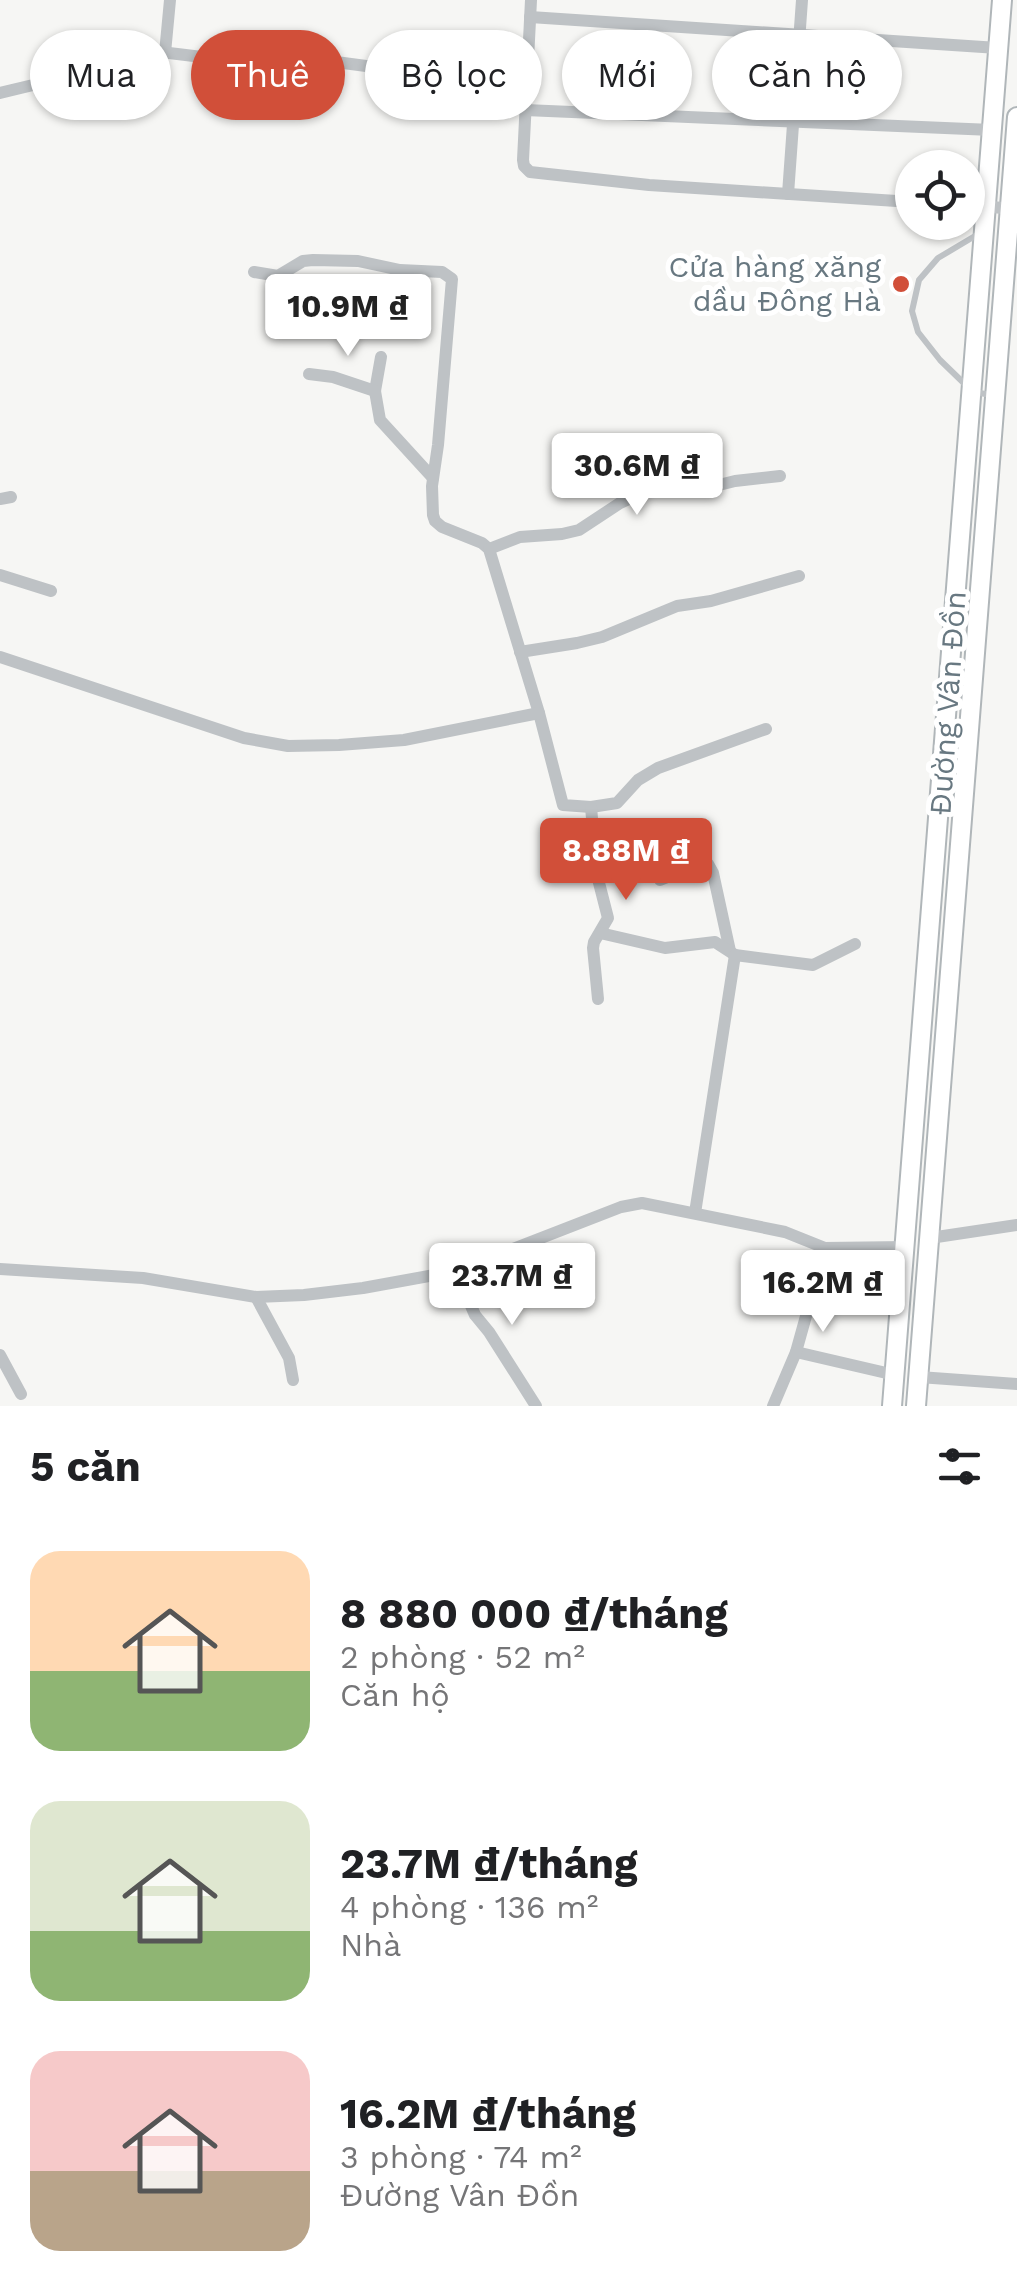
<!DOCTYPE html>
<html lang="vi">
<meta charset="utf-8">
<style>
:root{--surface:#fff;--page:#f2f2f2;--text:#202124;--muted:#757577;--accent:#d14f39}
body{margin:0;font-family:"Work Sans",sans-serif;background:var(--page);color:var(--text);height:100vh;display:flex;flex-direction:column;font-size:38px;white-space:nowrap}
*{box-sizing:border-box;margin:0}
p{font-size:32px;color:var(--muted)}
.icon{flex:none;width:55px;height:55px;fill:none;stroke:currentColor;stroke-width:2;stroke-linecap:round;stroke-linejoin:round}
.map{position:relative;height:1406px;overflow:hidden}
.side{display:flex;flex-direction:column;background:var(--surface);flex:1}
.side>*{flex:none}
.guide{position:absolute;left:30px;top:30px;width:958px;height:90px;display:flex;gap:20px}
.tools{position:absolute;left:895px;top:150px;display:grid;gap:20px}
.tools a{display:grid;place-items:center;width:90px;height:90px;border-radius:50%;background:var(--surface);box-shadow:0 2px 8px #0004;font-size:50px}
.price{position:absolute;translate:-50% -85px;padding:0 22px;border-radius:10px;background:#fff;color:#222;font-size:32px;line-height:65px;filter:drop-shadow(0 2px 5px #0008)}
.price::after{content:'';position:absolute;left:50%;top:60px;width:30px;height:22px;margin-left:-15px;background:inherit;clip-path:polygon(0 0,100% 0,50% 100%)}
.price.on{background:var(--accent);color:#fff}
ul{padding:0;list-style:none}
li{display:flex;align-items:center;gap:30px;height:250px;padding:0 30px}
li span{display:grid;place-items:center;flex:none;width:280px;height:200px;border-radius:30px;color:#555}
li>.icon{margin-inline-start:auto}
span .icon{width:120px;height:120px;fill:#fffc;stroke-width:1}
li b{font-size:42px}
h2{display:flex;justify-content:space-between;align-items:center;height:120px;padding:0 30px;font-size:42px}
.chip{padding:0 35px;border-radius:45px;background:var(--surface);box-shadow:0 2px 8px #0004;font-size:35px;line-height:90px}
.chip.on{background:var(--accent);color:#fff}
.map>svg:first-child{display:block}
.lines{fill:none;stroke-linecap:round;stroke-linejoin:round}
.secondary-casing{stroke:#b0b6b9;stroke-width:22}
.service{stroke:#bec2c5;stroke-width:6}
.minor{stroke:#bec2c5;stroke-width:12}
.secondary{stroke:#fff;stroke-width:18}
.poi-dot{fill:#d14f39;stroke:#fff;stroke-width:4}
.labels{text-anchor:middle;stroke-width:10;stroke-linejoin:round;paint-order:stroke}
.poi-label{font-size:30px;fill:#687881;stroke:#fff;text-anchor:end}
.street-label{font-size:30px;fill:#687881;stroke:#fff}
</style>
<div class="map">
<svg width="1017" height="1406" viewBox="0 0 1017 1406">
<rect width="100%" height="100%" fill="#f6f6f4"/>
<g class="lines">
<defs>
<g id="secondary">
<polyline points="892,1406 1002,0"/>
<polyline points="916,1406 1017,117"/>
</g>
</defs>
<use href="#secondary" class="secondary-casing"/>
<polyline class="service" points="980,233 938,258 919,280 912,311 918,332 940,360 973,392 992,395"/>
<g class="minor">
<polyline points="531,0 523,160 524,166 530,172 649,185 912,202"/>
<polyline points="530,17 998,48"/>
<polyline points="165,53 170,0"/>
<polyline points="0,93 33,85 92,58 128,48 202,57 278,50 336,62 479,81"/>
<polyline points="525,110 992,130"/>
<polyline points="788,194 802,0"/>
<polyline points="968,205 1015,209"/>
<polyline points="254,272 278,276 303,261 313,260 358,261 400,270 442,272 452,279 438,445 432,486 433,515 435,521 442,527 482,543 489,549 539,713 563,805 591,807 617,803 638,780 658,768 766,729"/>
<polyline points="381,357 375,391 380,420 433,478"/>
<polyline points="309,374 333,377 375,391"/>
<polyline points="0,499 11,497"/>
<polyline points="489,549 520,537 562,534 579,530 620,503 646,491 660,489 699,490 735,481 780,476"/>
<polyline points="0,575 51,591"/>
<polyline points="520,652 577,643 602,637 677,606 711,601 799,576"/>
<polyline points="0,657 244,738 288,746 339,745 404,740 539,713"/>
<polyline points="591,807 597,875 608,918 594,942 593,948 598,999"/>
<polyline points="660,880 702,863 708,864 713,873 730,951"/>
<polyline points="600,933 665,948 715,942 735,955 813,965 855,944"/>
<polyline points="695,1213 735,955"/>
<polyline points="930,1238 1017,1225"/>
<polyline points="0,1269 143,1278 256,1297 304,1295 363,1288 456,1271 621,1207 642,1203 785,1232 825,1248 906,1247"/>
<polyline points="456,1271 475,1315 489,1332 536,1406"/>
<polyline points="256,1297 289,1358 293,1380"/>
<polyline points="796,1352 895,1375"/>
<polyline points="0,1355 21,1394"/>
<polyline points="919,1377 1017,1384"/>
<polyline points="773,1406 796,1352 825,1248"/>
</g>
<use href="#secondary" class="secondary"/>
</g>
<circle class="poi-dot" cx="901" cy="284" r="10"/>
<g class="labels">
<g class="poi-label">
<text x="881" y="277">Cửa hàng xăng<tspan x="881" dy="34">dầu Đông Hà</tspan></text>
</g>
<g class="street-label">
<text transform="translate(948 703) rotate(-86)" y="10">Đường Vân Đồn</text>
</g>
</g>
</svg>
<div class="tools">
<a><svg class="icon" aria-label="locate" viewBox="0 0 24 24"><circle cx="12" cy="12" r="6"/><path d="M12 2v4M12 18v4M2 12h4M18 12h4"/></svg></a>
</div>
<b class="price" style="left:348px;top:359px">10.9M ₫</b>
<b class="price" style="left:637px;top:518px">30.6M ₫</b>
<b class="price on" style="left:626px;top:903px">8.88M ₫</b>
<b class="price" style="left:512px;top:1328px">23.7M ₫</b>
<b class="price" style="left:823px;top:1335px">16.2M ₫</b>
<div class="guide">
<a class="chip">Mua</a>
<a class="chip on">Thuê</a>
<a class="chip">Bộ lọc</a>
<a class="chip">Mới</a>
<a class="chip">Căn hộ</a>
</div>
</div>
<section class="side">
<h2>5 căn<svg class="icon" aria-label="filters" viewBox="0 0 24 24"><path d="M4 7h16M4 17h16"/><circle cx="9" cy="7" r="2"/><circle cx="15" cy="17" r="2"/></svg></h2>
<ul>
<li><span style="background:linear-gradient(#ffd9b3 60%,#8fb573 0)"><svg class="icon" aria-label="home" viewBox="0 0 24 24"><path d="M3 11l9-7 9 7M6 9v11h12V9"/></svg></span><div><b>8 880 000 ₫/tháng</b><p>2 phòng · 52 m²</p><p>Căn hộ</p></div></li>
<li><span style="background:linear-gradient(#dfe7d0 65%,#8fb573 0)"><svg class="icon" aria-label="home" viewBox="0 0 24 24"><path d="M3 11l9-7 9 7M6 9v11h12V9"/></svg></span><div><b>23.7M ₫/tháng</b><p>4 phòng · 136 m²</p><p>Nhà</p></div></li>
<li><span style="background:linear-gradient(#f6c9c9 60%,#b9a48a 0)"><svg class="icon" aria-label="home" viewBox="0 0 24 24"><path d="M3 11l9-7 9 7M6 9v11h12V9"/></svg></span><div><b>16.2M ₫/tháng</b><p>3 phòng · 74 m²</p><p>Đường Vân Đồn</p></div></li>
</ul>
</section>
